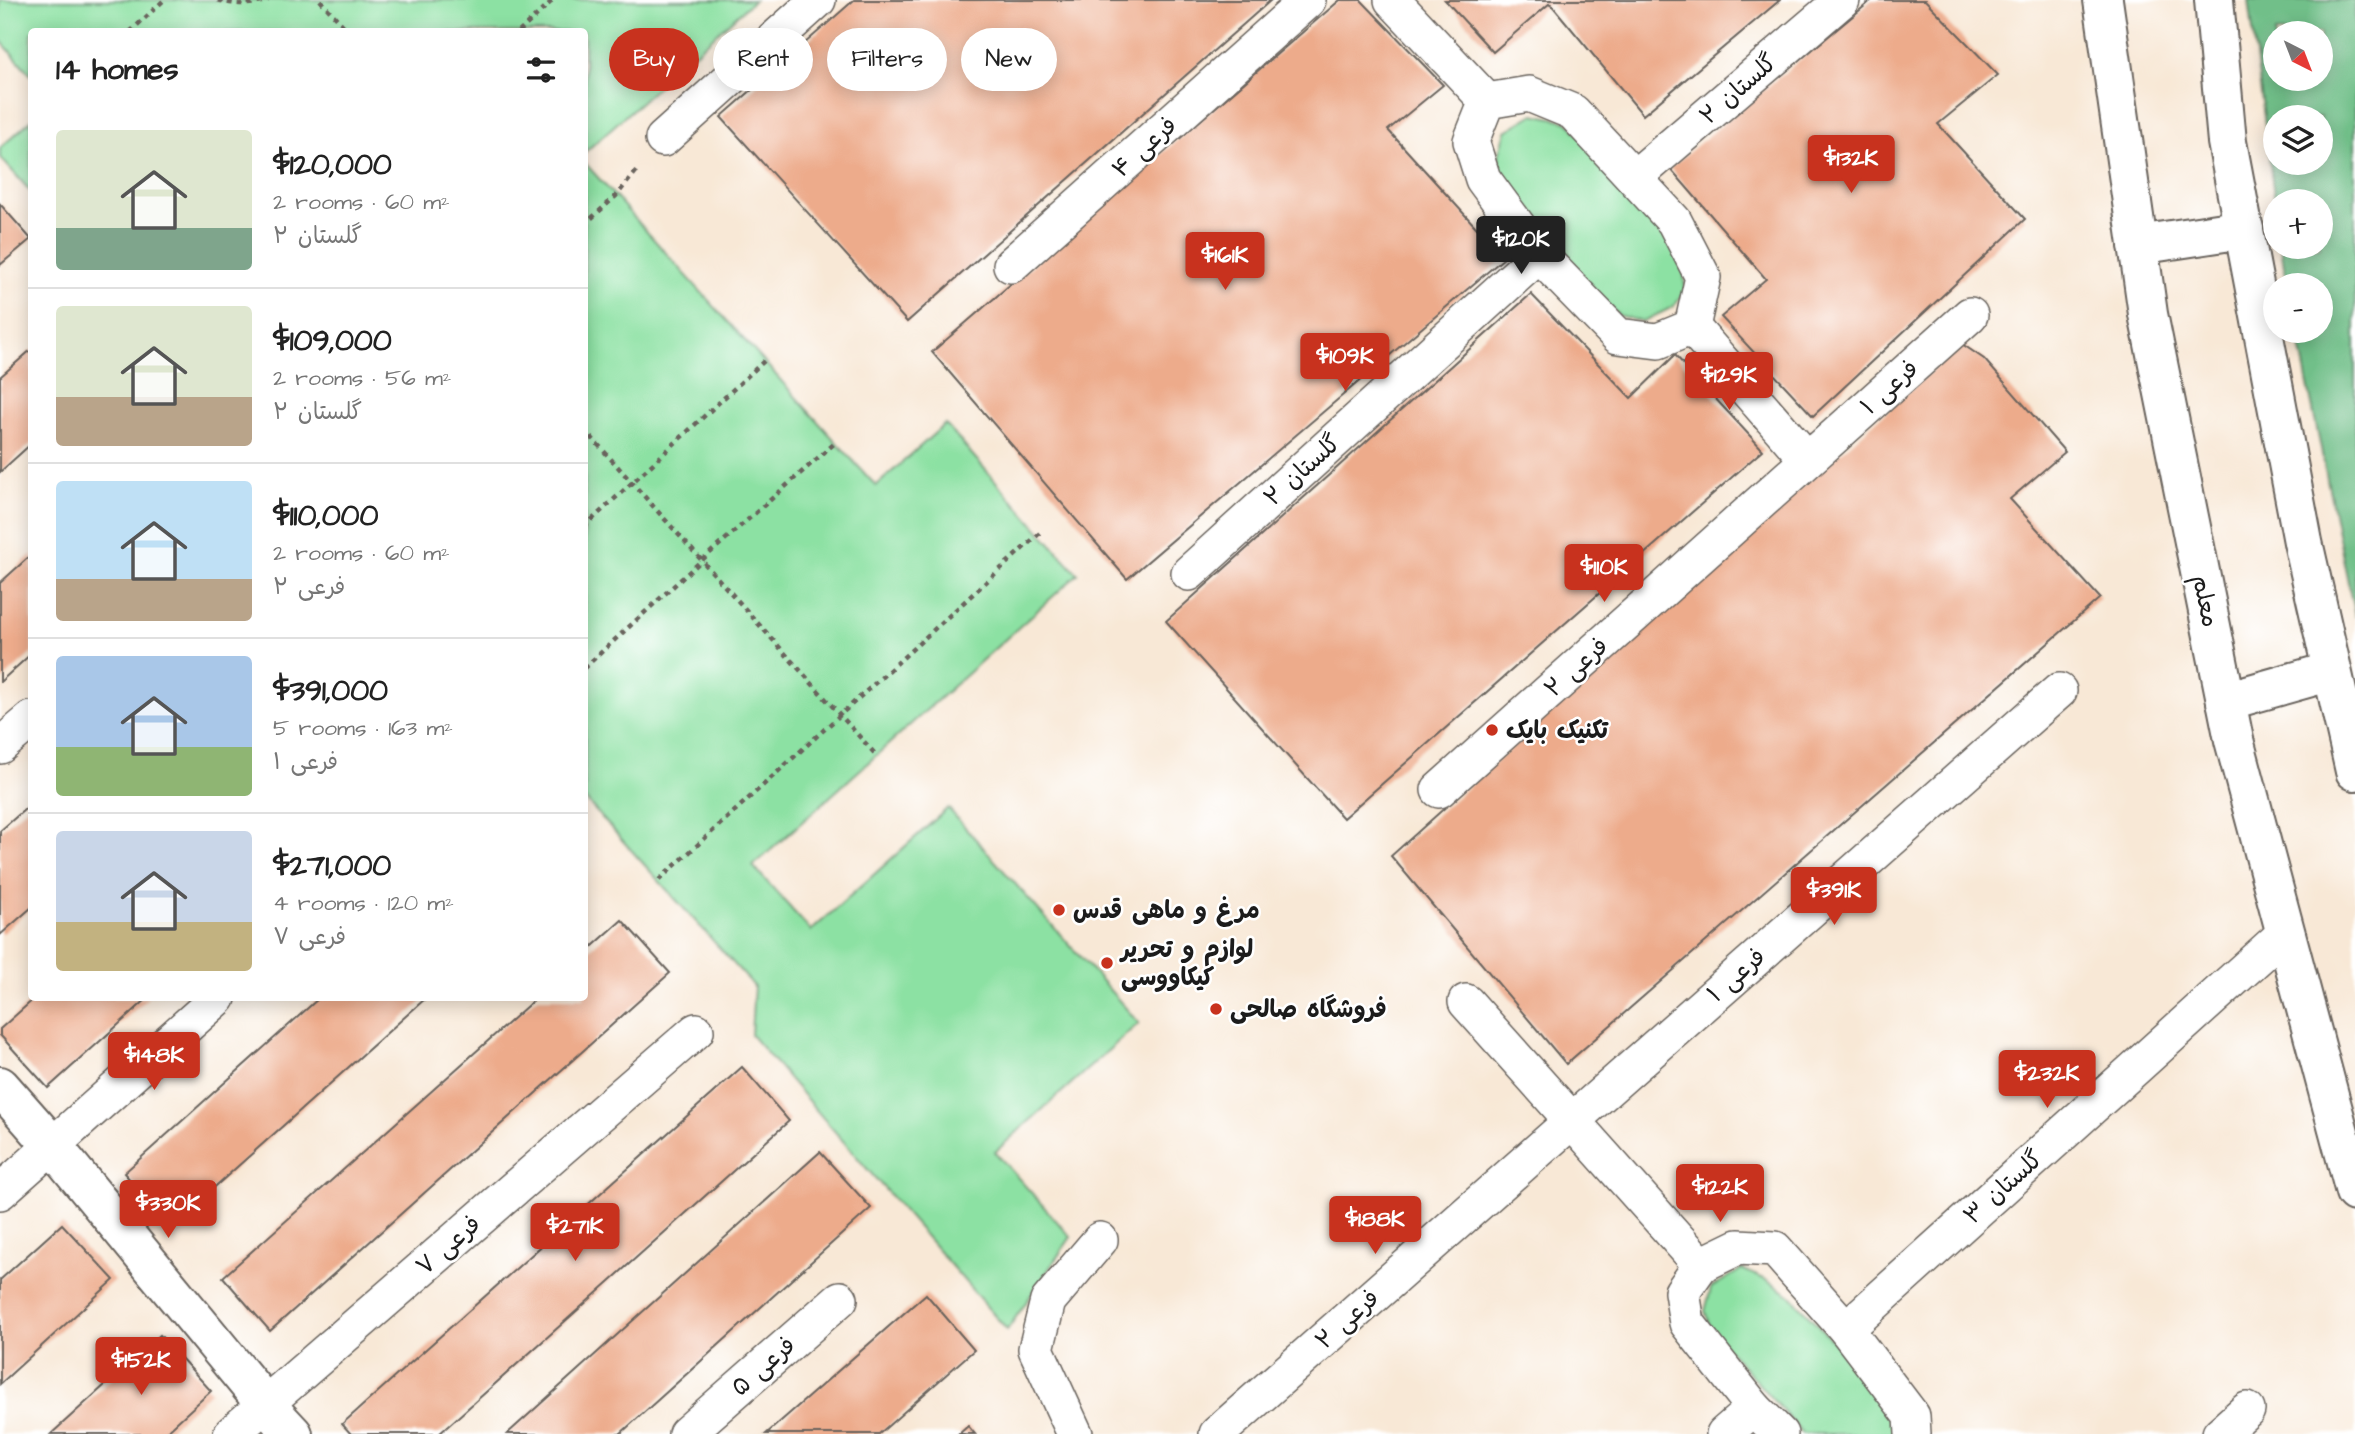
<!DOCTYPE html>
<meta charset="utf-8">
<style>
:root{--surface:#fff;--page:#f6f6f6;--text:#222;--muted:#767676;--line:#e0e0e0;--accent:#c8321e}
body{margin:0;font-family:"Architects Daughter","Playpen Sans Arabic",sans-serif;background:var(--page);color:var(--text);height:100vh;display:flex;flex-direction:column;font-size:26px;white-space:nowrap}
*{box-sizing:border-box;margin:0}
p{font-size:23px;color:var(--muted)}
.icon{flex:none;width:38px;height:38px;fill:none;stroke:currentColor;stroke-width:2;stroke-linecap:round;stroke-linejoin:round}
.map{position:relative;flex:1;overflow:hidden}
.details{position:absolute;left:28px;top:28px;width:560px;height:973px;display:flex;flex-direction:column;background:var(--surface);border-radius:7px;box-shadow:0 4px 18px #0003}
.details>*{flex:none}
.banner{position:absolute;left:609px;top:28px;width:665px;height:63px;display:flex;gap:14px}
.needle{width:46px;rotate:138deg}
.buttons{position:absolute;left:2263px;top:21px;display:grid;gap:14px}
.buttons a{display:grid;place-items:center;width:70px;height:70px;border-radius:50%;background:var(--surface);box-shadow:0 4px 18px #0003;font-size:35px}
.price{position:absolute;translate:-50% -60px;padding:0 16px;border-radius:7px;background:var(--accent);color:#fff;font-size:23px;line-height:46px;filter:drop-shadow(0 2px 4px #0008)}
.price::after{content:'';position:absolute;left:50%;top:42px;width:21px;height:16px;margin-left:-10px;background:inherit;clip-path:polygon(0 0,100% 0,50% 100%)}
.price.active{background:#222;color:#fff}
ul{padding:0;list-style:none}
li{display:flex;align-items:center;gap:21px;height:175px;padding:0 28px}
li+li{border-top:2px solid var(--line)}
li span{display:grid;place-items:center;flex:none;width:196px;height:140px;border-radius:7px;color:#555}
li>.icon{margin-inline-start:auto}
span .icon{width:84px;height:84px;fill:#fffc;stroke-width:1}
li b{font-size:30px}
h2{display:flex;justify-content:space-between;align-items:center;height:84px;padding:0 28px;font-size:30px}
.chip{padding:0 24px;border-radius:32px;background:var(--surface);box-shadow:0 4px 18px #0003;font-size:24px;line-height:63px}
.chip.active{background:var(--accent);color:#fff}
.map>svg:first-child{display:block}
.green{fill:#8ce1a3;stroke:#547e60;stroke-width:2}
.forest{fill:#71bf89;stroke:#466e52;stroke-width:2;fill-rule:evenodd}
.building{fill:#edab8b}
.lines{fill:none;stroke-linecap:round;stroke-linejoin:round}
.minor-casing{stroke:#69635d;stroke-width:38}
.tertiary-casing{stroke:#69635d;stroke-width:42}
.secondary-casing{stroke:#69635d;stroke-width:42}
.path{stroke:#69635d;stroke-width:4.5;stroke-dasharray:5 5;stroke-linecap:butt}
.minor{stroke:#fff;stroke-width:35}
.tertiary{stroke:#fff;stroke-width:38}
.secondary{stroke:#fff;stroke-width:38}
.poi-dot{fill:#c8321e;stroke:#fff;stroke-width:2.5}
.labels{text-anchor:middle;stroke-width:5;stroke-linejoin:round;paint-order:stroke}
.street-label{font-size:24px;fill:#1c1c1c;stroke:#fff}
.poi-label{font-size:24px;font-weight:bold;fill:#1c1c1c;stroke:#fff;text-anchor:start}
</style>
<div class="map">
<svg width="2355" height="1434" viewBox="0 0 2355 1434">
<rect width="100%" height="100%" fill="#fff"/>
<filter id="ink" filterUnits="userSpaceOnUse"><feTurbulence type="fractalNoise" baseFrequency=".0143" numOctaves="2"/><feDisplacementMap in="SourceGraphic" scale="14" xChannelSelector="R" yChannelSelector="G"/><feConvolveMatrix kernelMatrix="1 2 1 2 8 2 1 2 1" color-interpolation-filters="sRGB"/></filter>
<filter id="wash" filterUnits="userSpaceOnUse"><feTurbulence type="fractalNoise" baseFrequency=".00686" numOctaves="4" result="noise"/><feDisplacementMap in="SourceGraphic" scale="28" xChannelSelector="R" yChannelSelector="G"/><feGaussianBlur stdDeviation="1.57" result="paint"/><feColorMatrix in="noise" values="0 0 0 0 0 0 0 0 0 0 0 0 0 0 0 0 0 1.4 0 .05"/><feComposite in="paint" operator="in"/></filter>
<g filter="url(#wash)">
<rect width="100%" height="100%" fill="#f8e8d6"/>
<g class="green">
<polygon points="0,0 754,0 585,152 584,32 32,32 31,75 0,40"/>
<polygon points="1534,114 1567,121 1669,233 1684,266 1685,291 1673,307 1642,322 1618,315 1564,260 1500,171 1499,155 1506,131"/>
<polygon points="31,120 31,192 0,157 0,148"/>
<polygon points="584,162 876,486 945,424 1078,574 753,866 811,931 948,808 1139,1023 995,1152 1071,1237 1007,1330 751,1035 754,986 585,799"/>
<polygon points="1742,1269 1764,1279 1790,1295 1881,1393 1894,1419 1896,1434 1803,1434 1711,1330 1705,1311 1711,1288"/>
</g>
<path class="forest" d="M2249 0H2355V617L2297 331H2320V285H2287L2281 247H2320V201H2275V203ZM2275 33H2320V79H2275ZM2275 117H2320V163H2275Z"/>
<g id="blocks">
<g class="building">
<polygon points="854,0 1271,0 907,322 721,117"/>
<polygon points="1340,0 1361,0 1443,85 1388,130 1504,258 1127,579 932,352"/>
<polygon points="1445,0 1780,0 1643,115 1550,3 1493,52"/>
<polygon points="1872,0 1925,0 1998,75 1938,124 2025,219 1813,416 1721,317 1766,279 1670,168"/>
<polygon points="0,204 31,239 0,265"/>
<polygon points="1531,294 1631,398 1675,355 1763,450 1343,818 1166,621"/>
<polygon points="1962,344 1984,359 2065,452 2010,499 2100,598 1566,1064 1391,856"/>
<polygon points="32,349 32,443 0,472 0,377"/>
<polygon points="32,554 32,653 0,682 0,583"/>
<polygon points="32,803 32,907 0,935 0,831"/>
<polygon points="622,920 670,973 270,1331 223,1277 536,998 584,998 584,954"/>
<polygon points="35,998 148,998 48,1088 0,1035 0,1029"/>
<polygon points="319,998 426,998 171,1226 124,1173"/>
<polygon points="742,1067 789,1121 439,1434 351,1434 342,1424"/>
<polygon points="820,1152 871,1208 620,1434 507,1434"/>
<polygon points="62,1224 114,1280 0,1384 0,1280"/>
<polygon points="926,1294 974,1350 879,1434 766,1434"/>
<polygon points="160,1335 211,1391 164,1434 51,1434"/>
<polygon points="968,1426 975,1434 959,1434"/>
</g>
</g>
</g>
<g filter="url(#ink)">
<use href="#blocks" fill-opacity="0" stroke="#69635d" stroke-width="2"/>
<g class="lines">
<defs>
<g id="minor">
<polyline points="1392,0 1487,101"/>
<polygon points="1529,94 1573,112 1674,221 1703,277 1692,327 1658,341 1618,336 1539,255 1483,179 1471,141 1487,101"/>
<polyline points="663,139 818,0"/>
<polyline points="1634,178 1842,0"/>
<polyline points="1011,265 1308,0"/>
<polyline points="1692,327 1807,459"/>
<polyline points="1189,573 1539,255"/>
<polyline points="0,746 32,719"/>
<polyline points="1439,790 1970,315"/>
<polyline points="1466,1002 1701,1265"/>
<polyline points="0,1192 218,998"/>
<polyline points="1846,1329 2285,933"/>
<polyline points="231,1434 696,1031"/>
<polyline points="686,1434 840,1299"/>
<polyline points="1075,1434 1036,1349 1048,1301 1100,1240"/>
<polyline points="1217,1434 2059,691"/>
<polyline points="1724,1434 1754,1408"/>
<polyline points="1780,1434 1754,1408 1687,1323 1682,1292 1701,1265 1738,1247 1775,1249 1846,1329 1912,1416 1913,1434"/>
<polyline points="2220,1434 2247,1410"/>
</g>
<polyline id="tertiary" points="0,1086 52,1145 265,1404 293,1434"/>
<g id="secondary">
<polyline points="2103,0 2148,314 2234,740 2355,1192"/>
<polyline points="2214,0 2227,142 2303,542 2355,771"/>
<polyline points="2138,245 2244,229"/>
<polyline points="2226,701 2332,671"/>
</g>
</defs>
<use href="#minor" class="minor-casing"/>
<use href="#tertiary" class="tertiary-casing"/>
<use href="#secondary" class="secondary-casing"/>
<g class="path">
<path d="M218 0C235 5 251 6 268 0"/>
<polyline points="320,0 349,32"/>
<polyline points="130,32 164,0"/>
<polyline points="519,32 553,0"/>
<polyline points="584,225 616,196 639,168"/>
<polyline points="584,429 876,755"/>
<polyline points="584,527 764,361"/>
<polyline points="584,668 702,560 836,442"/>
<polyline points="659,880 1041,532"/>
</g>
<use href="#minor" class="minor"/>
<use href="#tertiary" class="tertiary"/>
<use href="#secondary" class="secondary"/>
</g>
</g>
<g class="poi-dot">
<circle cx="1492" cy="730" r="7"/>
<circle cx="1059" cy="910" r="7"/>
<circle cx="1107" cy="963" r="7"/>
<circle cx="1216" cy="1009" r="7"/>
</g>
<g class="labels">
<g class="street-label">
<text transform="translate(1738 89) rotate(-41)" y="8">گلستان ۲</text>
<text transform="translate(1144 147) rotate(-42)" y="8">فرعی ۴</text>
<text transform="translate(1889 387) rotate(-42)" y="8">فرعی ۱</text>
<text transform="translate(1302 470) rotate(-42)" y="8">گلستان ۲</text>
<text transform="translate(2206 601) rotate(79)" y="8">معلم</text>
<text transform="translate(1576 667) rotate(-42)" y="8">فرعی ۲</text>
<text transform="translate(1736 975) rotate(-41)" y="8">فرعی ۱</text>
<text transform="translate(2003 1187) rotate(-42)" y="8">گلستان ۳</text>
<text transform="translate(448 1245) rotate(-41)" y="8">فرعی ۷</text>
<text transform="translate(1347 1319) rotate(-42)" y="8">فرعی ۲</text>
<text transform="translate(763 1366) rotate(-41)" y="8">فرعی ۵</text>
</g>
<g class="poi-label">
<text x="1506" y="738">تکنیک بایک</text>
<text x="1073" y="918">مرغ و ماهی قدس</text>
<text x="1121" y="957">لوازم و تحریر<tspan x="1121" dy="28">کیکاووسی</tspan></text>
<text x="1230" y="1017">فروشگاه صالحی</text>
</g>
</g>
</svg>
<div class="buttons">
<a><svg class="needle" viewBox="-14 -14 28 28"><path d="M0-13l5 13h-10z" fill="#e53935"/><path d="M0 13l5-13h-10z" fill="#767676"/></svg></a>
<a><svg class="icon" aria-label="layers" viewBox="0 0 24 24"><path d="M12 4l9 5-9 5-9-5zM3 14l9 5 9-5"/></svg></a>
<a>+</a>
<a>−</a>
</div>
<b class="price" style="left:1851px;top:195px">$132K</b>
<b class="price active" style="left:1521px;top:276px">$120K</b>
<b class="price" style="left:1225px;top:292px">$161K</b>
<b class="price" style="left:1345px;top:393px">$109K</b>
<b class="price" style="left:1729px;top:412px">$129K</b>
<b class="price" style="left:1604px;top:604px">$110K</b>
<b class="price" style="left:1834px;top:927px">$391K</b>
<b class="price" style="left:154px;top:1092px">$148K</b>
<b class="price" style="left:2047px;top:1110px">$232K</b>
<b class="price" style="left:1720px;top:1224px">$122K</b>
<b class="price" style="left:168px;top:1240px">$330K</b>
<b class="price" style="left:1375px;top:1256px">$188K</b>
<b class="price" style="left:575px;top:1263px">$271K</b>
<b class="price" style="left:141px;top:1397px">$152K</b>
<div class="banner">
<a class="chip active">Buy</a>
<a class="chip">Rent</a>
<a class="chip">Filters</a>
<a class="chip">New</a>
</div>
<section class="details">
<h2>14 homes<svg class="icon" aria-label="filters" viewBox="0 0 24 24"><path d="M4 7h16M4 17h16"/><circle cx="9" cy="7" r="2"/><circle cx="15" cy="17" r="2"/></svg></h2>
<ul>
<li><span style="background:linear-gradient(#dfe7d0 70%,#7fa58c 0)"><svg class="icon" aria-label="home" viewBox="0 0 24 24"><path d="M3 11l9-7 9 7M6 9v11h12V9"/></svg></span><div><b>$120,000</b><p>2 rooms · 60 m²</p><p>گلستان ۲</p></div></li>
<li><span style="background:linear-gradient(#dfe7d0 65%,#b9a48a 0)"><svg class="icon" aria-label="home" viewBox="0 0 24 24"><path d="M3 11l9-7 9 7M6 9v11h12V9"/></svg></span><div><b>$109,000</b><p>2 rooms · 56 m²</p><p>گلستان ۲</p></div></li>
<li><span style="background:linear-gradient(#bfe0f5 70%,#b9a48a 0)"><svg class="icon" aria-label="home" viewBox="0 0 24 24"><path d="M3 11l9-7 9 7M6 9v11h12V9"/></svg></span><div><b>$110,000</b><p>2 rooms · 60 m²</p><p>فرعی ۲</p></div></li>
<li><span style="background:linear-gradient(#a9c7e8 65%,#8fb573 0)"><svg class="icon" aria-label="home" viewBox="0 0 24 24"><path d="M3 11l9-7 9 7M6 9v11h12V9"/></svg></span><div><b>$391,000</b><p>5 rooms · 163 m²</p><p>فرعی ۱</p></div></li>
<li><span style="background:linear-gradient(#c9d6e8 65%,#c2b280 0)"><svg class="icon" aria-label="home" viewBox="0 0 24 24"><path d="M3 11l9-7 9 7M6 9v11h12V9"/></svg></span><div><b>$271,000</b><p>4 rooms · 120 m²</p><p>فرعی ۷</p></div></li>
</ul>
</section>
</div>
